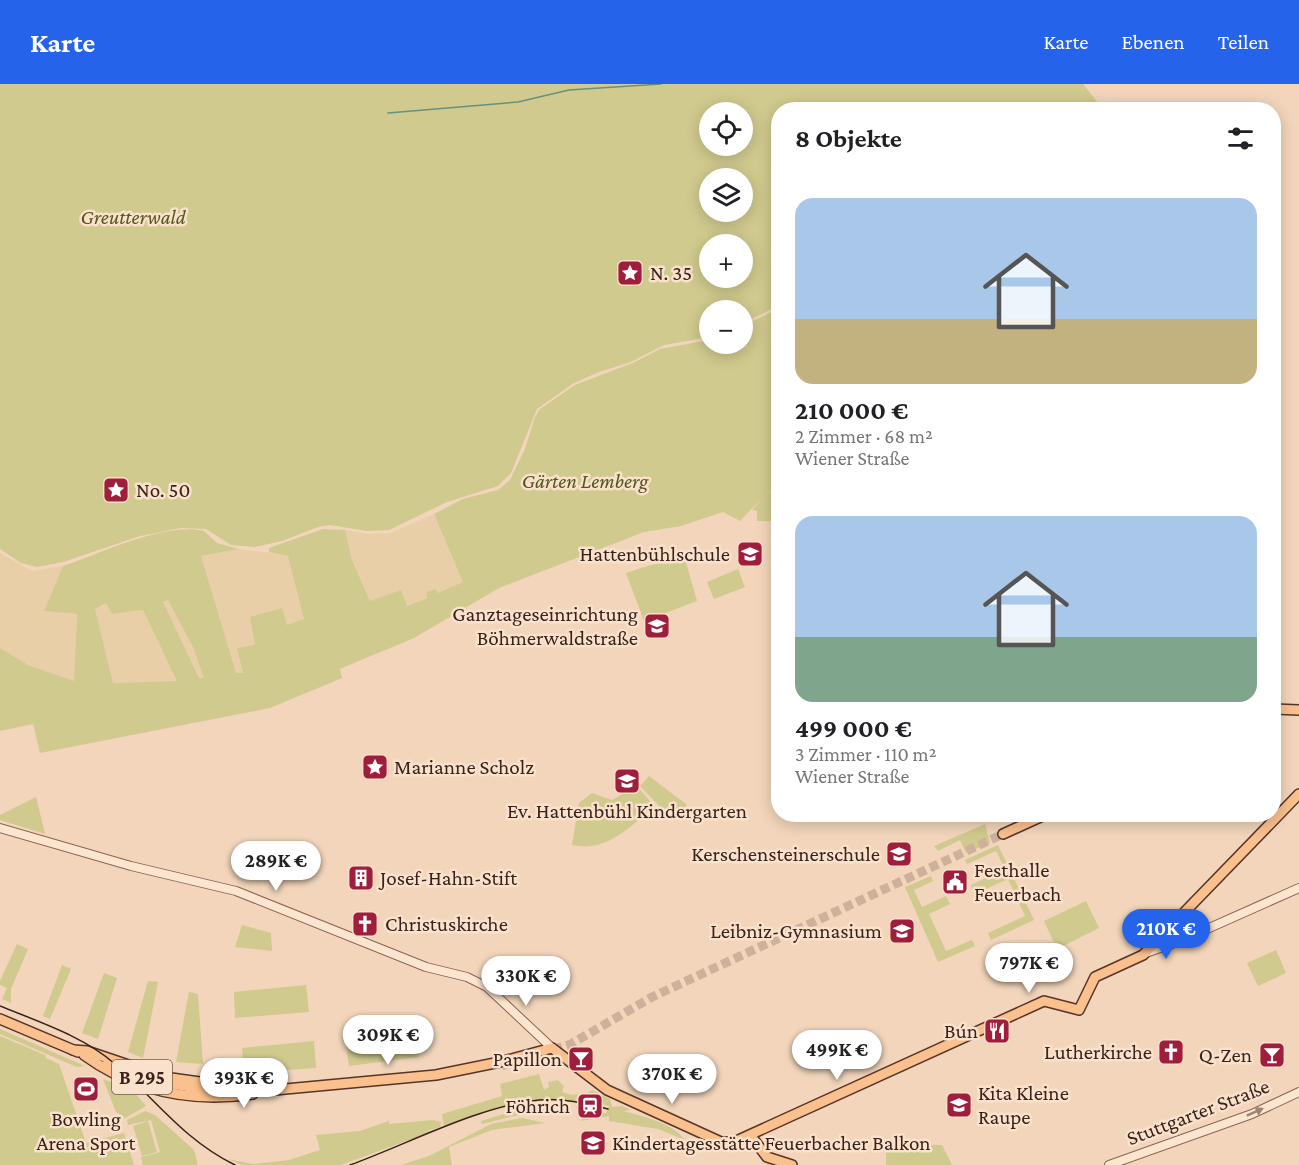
<!DOCTYPE html>
<html lang="de">
<meta charset="utf-8">
<style>
:root{--surface:#fff;--page:#f6f6f6;--text:#202124;--muted:#757577;--accent:#2563eb}
body{margin:0;font-family:"Crimson Pro",serif;background:var(--page);color:var(--text);height:100vh;display:flex;flex-direction:column;font-size:22px;white-space:nowrap}
*{box-sizing:border-box;margin:0}
p{font-size:20px;color:var(--muted)}
.icon{flex:none;width:33px;height:33px;fill:none;stroke:currentColor;stroke-width:2;stroke-linecap:round;stroke-linejoin:round}
.map{position:relative;flex:1;overflow:hidden}
.details{position:absolute;left:771px;top:18px;width:510px;height:720px;display:flex;flex-direction:column;background:var(--surface);border-radius:24px;box-shadow:0 3px 15px #0003}
.details>*{flex:none}
.fabs{position:absolute;left:699px;top:18px;display:grid;gap:12px}
.fabs a{display:grid;place-items:center;width:54px;height:54px;border-radius:50%;background:var(--surface);box-shadow:0 3px 15px #0003;font-size:30px}
.price{position:absolute;translate:-50% -51px;padding:0 14px;border-radius:21px;background:#fff;color:#222;font-size:20px;line-height:39px;filter:drop-shadow(0 2px 3px #0008)}
.price::after{content:'';position:absolute;left:50%;top:36px;width:18px;height:14px;margin-left:-9px;background:inherit;clip-path:polygon(0 0,100% 0,50% 100%)}
.price.on{background:var(--accent);color:#fff}
ul{padding:0;list-style:none}
li{display:grid;align-content:center;gap:12px;height:318px;padding:0 24px}
li span{display:grid;place-items:center;height:186px;border-radius:18px;color:#555}
li>.icon{margin-inline-start:auto}
span .icon{width:108px;height:108px;fill:#fffc;stroke-width:1}
li b{font-size:26px}
h2{display:flex;justify-content:space-between;align-items:center;height:72px;padding:0 24px;font-size:26px}
header{display:flex;align-items:center;gap:36px;box-sizing:border-box;height:84px;padding:0 30px;background:var(--accent);color:#fff}
header strong{font-size:28px}
nav{display:flex;gap:33px;margin-inline-start:auto;font-size:21px}
.map>svg:first-child{display:block}
.farmland{fill:#e8cfa8}
.green{fill:#d0ca8e;fill-rule:evenodd}
.lines{fill:none;stroke-linecap:round;stroke-linejoin:round}
.stream{stroke:#67907d;stroke-width:1.5}
.major-tunnel{stroke:#cdb19b;stroke-width:9;stroke-dasharray:9 4.5;stroke-linecap:butt}
.minor-casing{stroke:#8b6453;stroke-width:10}
.major-casing{stroke:#573429;stroke-width:12}
.minor{stroke:#fce5cf;stroke-width:8}
.major{stroke:#fac08e;stroke-width:9}
.tram{stroke:#38221a;stroke-width:1.5}
.oneway{fill:#9a8474}
.labels{text-anchor:middle;stroke-width:5;stroke-linejoin:round;paint-order:stroke}
.shield{fill:#f9e1cb;stroke:#725b4f;stroke-width:1.5}
.shield-label{font-size:20px;font-weight:bold;fill:#38221a}
.park-label{font-size:21px;font-style:italic;fill:#55561e;stroke:#f9e1cb}
.poi-label{font-size:21px;fill:#38221a;stroke:#f9e1cb;text-anchor:end}
.street-label{font-size:21px;fill:#38221a;stroke:#f9e1cb}
</style>
<header>
<strong>Karte</strong>
<nav><a>Karte</a><a>Ebenen</a><a>Teilen</a></nav>
</header>
<div class="map">
<svg width="1299" height="1081" viewBox="0 0 1299 1081">
<rect width="100%" height="100%" fill="#f2d5bb"/>
<g class="farmland">
<polygon points="434,430 464,498 438,509 427,508 428,513 406,522 370,517 352,476 345,446 369,450 391,449"/>
<polygon points="238,465 288,471 304,535 287,542 282,524 255,562 238,564 243,589 236,590 201,472"/>
<polygon points="0,469 32,487 63,482 44,527 77,530 74,597 28,581 0,564"/>
<polygon points="168,516 193,563 204,594 199,594 163,518"/>
<polygon points="106,519 112,530 143,526 178,597 113,599 95,525"/>
</g>
<g class="green">
<path d="M0 0H1083L1103 25 778 26V222L743 239 742 226H710L709 253 664 261 631 278 599 288 574 299 537 325 511 389 498 402 447 418 389 446 367 447 330 441 318 443 282 457 255 463 231 461 206 445 181 444 140 452 63 478 37 483 21 479 0 465ZM742 28V62H710V28ZM742 94V128H710V94ZM742 160V194H710V160Z"/>
<path d="M778 225V399L765 412 778 401V443L777 437H757V427L752 426 764 412 740 437 723 428 681 442 644 448 499 504 414 554 342 584 340 585 342 594 270 624 40 669 33 640 0 647V564L28 581 74 597 77 530 44 527 63 482C99 470 166 437 204 447L217 459 238 465 201 472 236 589H243L237 564 255 561 250 533 282 524 287 541 304 535 288 472 269 468V464L323 445 345 446 352 476 370 517 401 506 407 522 427 514V508L435 505 438 509 463 498 434 430 463 415 498 406 510 396 525 365 535 333 540 325 575 301 635 278 660 265 709 256 710 260H742L743 242ZM168 516 193 563 204 594H199L163 518ZM106 519 112 530 143 526 177 597 113 599 95 525Z"/>
<polygon points="685,475 697,517 644,537 626,489 651,481"/>
<polygon points="738,485 745,503 714,515 707,498"/>
<polygon points="649,692 687,721 671,734 640,702"/>
<path d="M637 702 655 723C630 742 607 769 572 761L579 719 592 709 612 716Z"/>
<polygon points="36,713 45,750 0,736 0,731"/>
<polygon points="985,740 990,759 966,769 960,756 938,767 934,762"/>
<polygon points="998,761 1034,836 991,856 988,849 1025,832 1008,795 975,810 971,801 1005,785 996,767 967,780 965,776"/>
<polygon points="931,792 933,797 914,806 922,823 946,812 950,820 929,830 946,867 972,856 975,862 938,878 905,803"/>
<polygon points="1086,817 1099,844 1057,865 1044,837"/>
<polygon points="242,841 271,849 272,867 235,863"/>
<polygon points="17,860 28,865 11,905 11,919 2,915 7,904 0,901 0,897"/>
<polygon points="1276,866 1286,889 1258,902 1247,879"/>
<polygon points="62,881 71,885 50,935 43,932"/>
<polygon points="104,889 117,894 98,955 82,949"/>
<polygon points="148,897 158,898 143,974 128,968"/>
<polygon points="306,901 309,928 235,934 234,908"/>
<polygon points="189,908 198,910 203,980 176,978"/>
<polygon points="0,945 85,982 77,983 0,950"/>
<polygon points="416,949 419,973 349,982 345,953"/>
<polygon points="0,952 45,971 46,974 59,980 86,1059 124,1049 134,1081 0,1081"/>
<polygon points="314,957 316,984 244,989 242,964"/>
<polygon points="539,990 544,1006 549,1003 548,998 558,996 564,1002 562,1008 572,1011 578,1010 575,1017 524,1016 444,1042 442,1030 502,1012 500,1000"/>
<polygon points="103,995 132,1006 146,1022 125,1034 116,1028"/>
<path d="M592 1006 610 1015 612 1023 622 1022 631 1026 623 1027C642 1032 673 1039 685 1056L658 1045 609 1037V1032L581 1037 588 1030 606 1029 609 1022 586 1016 587 1009Z"/>
<path d="M554 1021 553 1028 549 1029 522 1030 482 1040 481 1037C505 1029 529 1022 554 1021Z"/>
<polygon points="145,1027 155,1031 194,1066 198,1081 143,1081 141,1073 160,1068 151,1036 128,1041 127,1036"/>
<polygon points="522,1034 545,1039 492,1046 449,1063 452,1081 401,1081 429,1072 491,1040"/>
<polygon points="433,1036 441,1038 440,1043 423,1048 439,1045 341,1081 242,1081 228,1075 253,1080 289,1076 320,1066 316,1051 360,1047 389,1037 389,1040"/>
<polygon points="148,1037 157,1068 142,1072 133,1042"/>
<polygon points="886,1060 942,1061 952,1081 886,1081"/>
</g>
<g class="lines">
<polyline class="stream" points="388,29 518,18 569,6 661,0"/>
<g class="major-tunnel">
<polyline points="502,982 571,960 652,913 1003,750"/>
<polyline points="203,1005 242,1008"/>
</g>
<defs>
<g id="minor">
<polyline points="0,744 131,782 236,807 426,883 467,893 487,903 552,964"/>
<polyline points="1146,869 1180,857 1299,804"/>
<polyline points="1109,1081 1252,1030 1299,1008"/>
</g>
<g id="major">
<polyline points="1274,625 1299,626"/>
<polyline points="1003,750 1047,730"/>
<polyline points="0,935 78,968"/>
<polyline points="73,966 87,967 164,993 264,1007 436,991 500,978 552,964 607,1006 721,1058 734,1058 1044,917 1079,926 1095,893 1143,871 1299,710"/>
<path d="M84 971C134 1007 192 1019 253 1010"/>
<polyline points="107,980 154,997 203,1005"/>
<polyline points="751,1052 767,1073 792,1081"/>
</g>
</defs>
<use href="#minor" class="minor-casing"/>
<use href="#major" class="major-casing"/>
<use href="#minor" class="minor"/>
<use href="#major" class="major"/>
<g class="tram">
<path d="M0 922C39 938 83 952 115 980 156 1016 184 1056 235 1081"/>
<path d="M350 1081C408 1060 479 1022 539 1016 562 1014 585 1019 608 1025"/>
</g>
</g>
<defs><path id="oneway-solid" d="M-6-.8H1V-3.2L6.5 0L1 3.2V.8H-6Z" transform="scale(1.5)"/></defs>
<use class="oneway" href="#oneway-solid" transform="translate(1255 1028) rotate(-24)"/>
<defs>
<symbol id="sight-square" viewBox="-11 -11 22 22"><rect x="-9" y="-9" width="18" height="18" rx="4" fill="#9f1e3b" stroke="#f9e1cb"/><path d="M0-6L1.8-2.2L6-1.7L2.9 1.2L3.7 5.4L0 3.3L-3.7 5.4L-2.9 1.2L-6-1.7L-1.8-2.2Z" fill="#fff"/></symbol>
<symbol id="school-square" viewBox="-11 -11 22 22"><rect x="-9" y="-9" width="18" height="18" rx="4" fill="#9f1e3b" stroke="#f9e1cb"/><path d="M0-5L7-2L0 1L-7-2ZM-4 1L0 2.5L4 1V4Q0 6-4 4Z" fill="#fff"/></symbol>
<symbol id="building-square" viewBox="-11 -11 22 22"><rect x="-9" y="-9" width="18" height="18" rx="4" fill="#9f1e3b" stroke="#f9e1cb"/><path d="M-4-6H4V6H1V3H-1V6H-4ZM-2.5-4.3h1.7v1.8h-1.7ZM.8-4.3h1.7v1.8H.8ZM-2.5-1h1.7V.8h-1.7ZM.8-1h1.7V.8H.8Z" fill="#fff"/></symbol>
<symbol id="civic-square" viewBox="-11 -11 22 22"><rect x="-9" y="-9" width="18" height="18" rx="4" fill="#9f1e3b" stroke="#f9e1cb"/><path d="M-.6-6.5H3V-4.5H.6V-3L4-1V1h2V6H-6V1h2V-1L-.6-3ZM-1.2 2.5V6h2.4V2.5Z" fill="#fff"/></symbol>
<symbol id="church-square" viewBox="-11 -11 22 22"><rect x="-9" y="-9" width="18" height="18" rx="4" fill="#9f1e3b" stroke="#f9e1cb"/><path d="M-1.2-6h2.4v3.5h3.3v2.4h-3.3V6h-2.4V-.1h-3.3v-2.4h3.3Z" fill="#fff"/></symbol>
<symbol id="restaurant-square" viewBox="-11 -11 22 22"><rect x="-9" y="-9" width="18" height="18" rx="4" fill="#9f1e3b" stroke="#f9e1cb"/><path d="M-5-6h1v4h1v-4h1v4h1v-4h1v5L-1.5 .5V6h-2V.5L-5-1ZM5-6V6H3V1.5H1.5Q1.5-4 5-6Z" fill="#fff"/></symbol>
<symbol id="bar-square" viewBox="-11 -11 22 22"><rect x="-9" y="-9" width="18" height="18" rx="4" fill="#9f1e3b" stroke="#f9e1cb"/><path d="M-6-5H6L.8 .8V4.5H3.5V6h-7V4.5H-.8V.8Z" fill="#fff"/></symbol>
<symbol id="stadium-square" viewBox="-11 -11 22 22"><rect x="-9" y="-9" width="18" height="18" rx="4" fill="#9f1e3b" stroke="#f9e1cb"/><path d="M0-5a6.5 5 0 1 0 0 10a6.5 5 0 1 0 0-10ZM-3.5-1.8h7v3.6h-7Z" fill="#fff"/></symbol>
<symbol id="station-square" viewBox="-11 -11 22 22"><rect x="-9" y="-9" width="18" height="18" rx="4" fill="#9f1e3b" stroke="#f9e1cb"/><path d="M-3-6H3Q5-6 5-4V2Q5 4 3 4L4.5 6H3L1.5 4h-3L-3 6H-4.5L-3 4Q-5 4-5 2V-4Q-5-6-3-6ZM-3.5-4v3h7v-3ZM-3.5 1v1.5H-2V1ZM2 1v1.5H3.5V1Z" fill="#fff"/></symbol>
</defs>
<g fill-rule="evenodd">
<use href="#sight-square" x="615" y="174" width="30" height="30"/>
<use href="#sight-square" x="101" y="391" width="30" height="30"/>
<use href="#school-square" x="735" y="455" width="30" height="30"/>
<use href="#school-square" x="642" y="527" width="30" height="30"/>
<use href="#sight-square" x="360" y="668" width="30" height="30"/>
<use href="#school-square" x="612" y="682" width="30" height="30"/>
<use href="#school-square" x="884" y="755" width="30" height="30"/>
<use href="#building-square" x="346" y="779" width="30" height="30"/>
<use href="#civic-square" x="940" y="783" width="30" height="30"/>
<use href="#church-square" x="350" y="825" width="30" height="30"/>
<use href="#school-square" x="887" y="832" width="30" height="30"/>
<use href="#restaurant-square" x="982" y="932" width="30" height="30"/>
<use href="#church-square" x="1156" y="953" width="30" height="30"/>
<use href="#bar-square" x="1257" y="956" width="30" height="30"/>
<use href="#bar-square" x="566" y="960" width="30" height="30"/>
<use href="#stadium-square" x="71" y="990" width="30" height="30"/>
<use href="#school-square" x="944" y="1006" width="30" height="30"/>
<use href="#station-square" x="575" y="1007" width="30" height="30"/>
<use href="#school-square" x="578" y="1044" width="30" height="30"/>
</g>
<g class="labels">
<rect class="shield" x="112" y="976" width="60" height="34" rx="4.5"/>
<g class="shield-label">
<text x="142" y="1000">B 295</text>
</g>
<g class="park-label">
<text x="133" y="140">Greutterwald</text>
<text x="585" y="404">Gärten Lemberg</text>
</g>
<g class="poi-label">
<text x="650" y="196" text-anchor="start">N. 35</text>
<text x="136" y="413" text-anchor="start">No. 50</text>
<text x="730" y="477">Hattenbühlschule</text>
<text x="638" y="537">Ganztageseinrichtung<tspan x="638" dy="24">Böhmerwaldstraße</tspan></text>
<text x="394" y="690" text-anchor="start">Marianne Scholz</text>
<text x="627" y="734" text-anchor="middle">Ev. Hattenbühl Kindergarten</text>
<text x="880" y="777">Kerschensteinerschule</text>
<text x="974" y="793" text-anchor="start">Festhalle<tspan x="974" dy="24">Feuerbach</tspan></text>
<text x="380" y="801" text-anchor="start">Josef-Hahn-Stift</text>
<text x="385" y="847" text-anchor="start">Christuskirche</text>
<text x="882" y="854">Leibniz-Gymnasium</text>
<text x="978" y="954">Bún</text>
<text x="1152" y="975">Lutherkirche</text>
<text x="1252" y="978">Q-Zen</text>
<text x="562" y="982">Papillon</text>
<text x="978" y="1016" text-anchor="start">Kita Kleine<tspan x="978" dy="24">Raupe</tspan></text>
<text x="570" y="1029">Föhrich</text>
<text x="86" y="1042" text-anchor="middle">Bowling<tspan x="86" dy="24">Arena Sport</tspan></text>
<text x="612" y="1066" text-anchor="start">Kindertagesstätte Feuerbacher Balkon</text>
</g>
<g class="street-label">
<text transform="translate(1198 1028) rotate(-21)" y="7">Stuttgarter Straße</text>
</g>
</g>
</svg>
<div class="fabs">
<a><svg class="icon" aria-label="locate" viewBox="0 0 24 24"><circle cx="12" cy="12" r="6"/><path d="M12 2v4M12 18v4M2 12h4M18 12h4"/></svg></a>
<a><svg class="icon" aria-label="layers" viewBox="0 0 24 24"><path d="M12 4l9 5-9 5-9-5zM3 14l9 5 9-5"/></svg></a>
<a>+</a>
<a>−</a>
</div>
<b class="price" style="left:276px;top:808px">289K €</b>
<b class="price on" style="left:1166px;top:876px">210K €</b>
<b class="price" style="left:1029px;top:910px">797K €</b>
<b class="price" style="left:526px;top:923px">330K €</b>
<b class="price" style="left:388px;top:982px">309K €</b>
<b class="price" style="left:837px;top:997px">499K €</b>
<b class="price" style="left:672px;top:1021px">370K €</b>
<b class="price" style="left:244px;top:1025px">393K €</b>
<section class="details">
<h2>8 Objekte<svg class="icon" aria-label="filters" viewBox="0 0 24 24"><path d="M4 7h16M4 17h16"/><circle cx="9" cy="7" r="2"/><circle cx="15" cy="17" r="2"/></svg></h2>
<ul>
<li><span style="background:linear-gradient(#a9c7e8 65%,#c2b280 0)"><svg class="icon" aria-label="home" viewBox="0 0 24 24"><path d="M3 11l9-7 9 7M6 9v11h12V9"/></svg></span><div><b>210 000 €</b><p>2 Zimmer · 68 m²</p><p>Wiener Straße</p></div></li>
<li><span style="background:linear-gradient(#a9c7e8 65%,#7fa58c 0)"><svg class="icon" aria-label="home" viewBox="0 0 24 24"><path d="M3 11l9-7 9 7M6 9v11h12V9"/></svg></span><div><b>499 000 €</b><p>3 Zimmer · 110 m²</p><p>Wiener Straße</p></div></li>
</ul>
</section>
</div>
